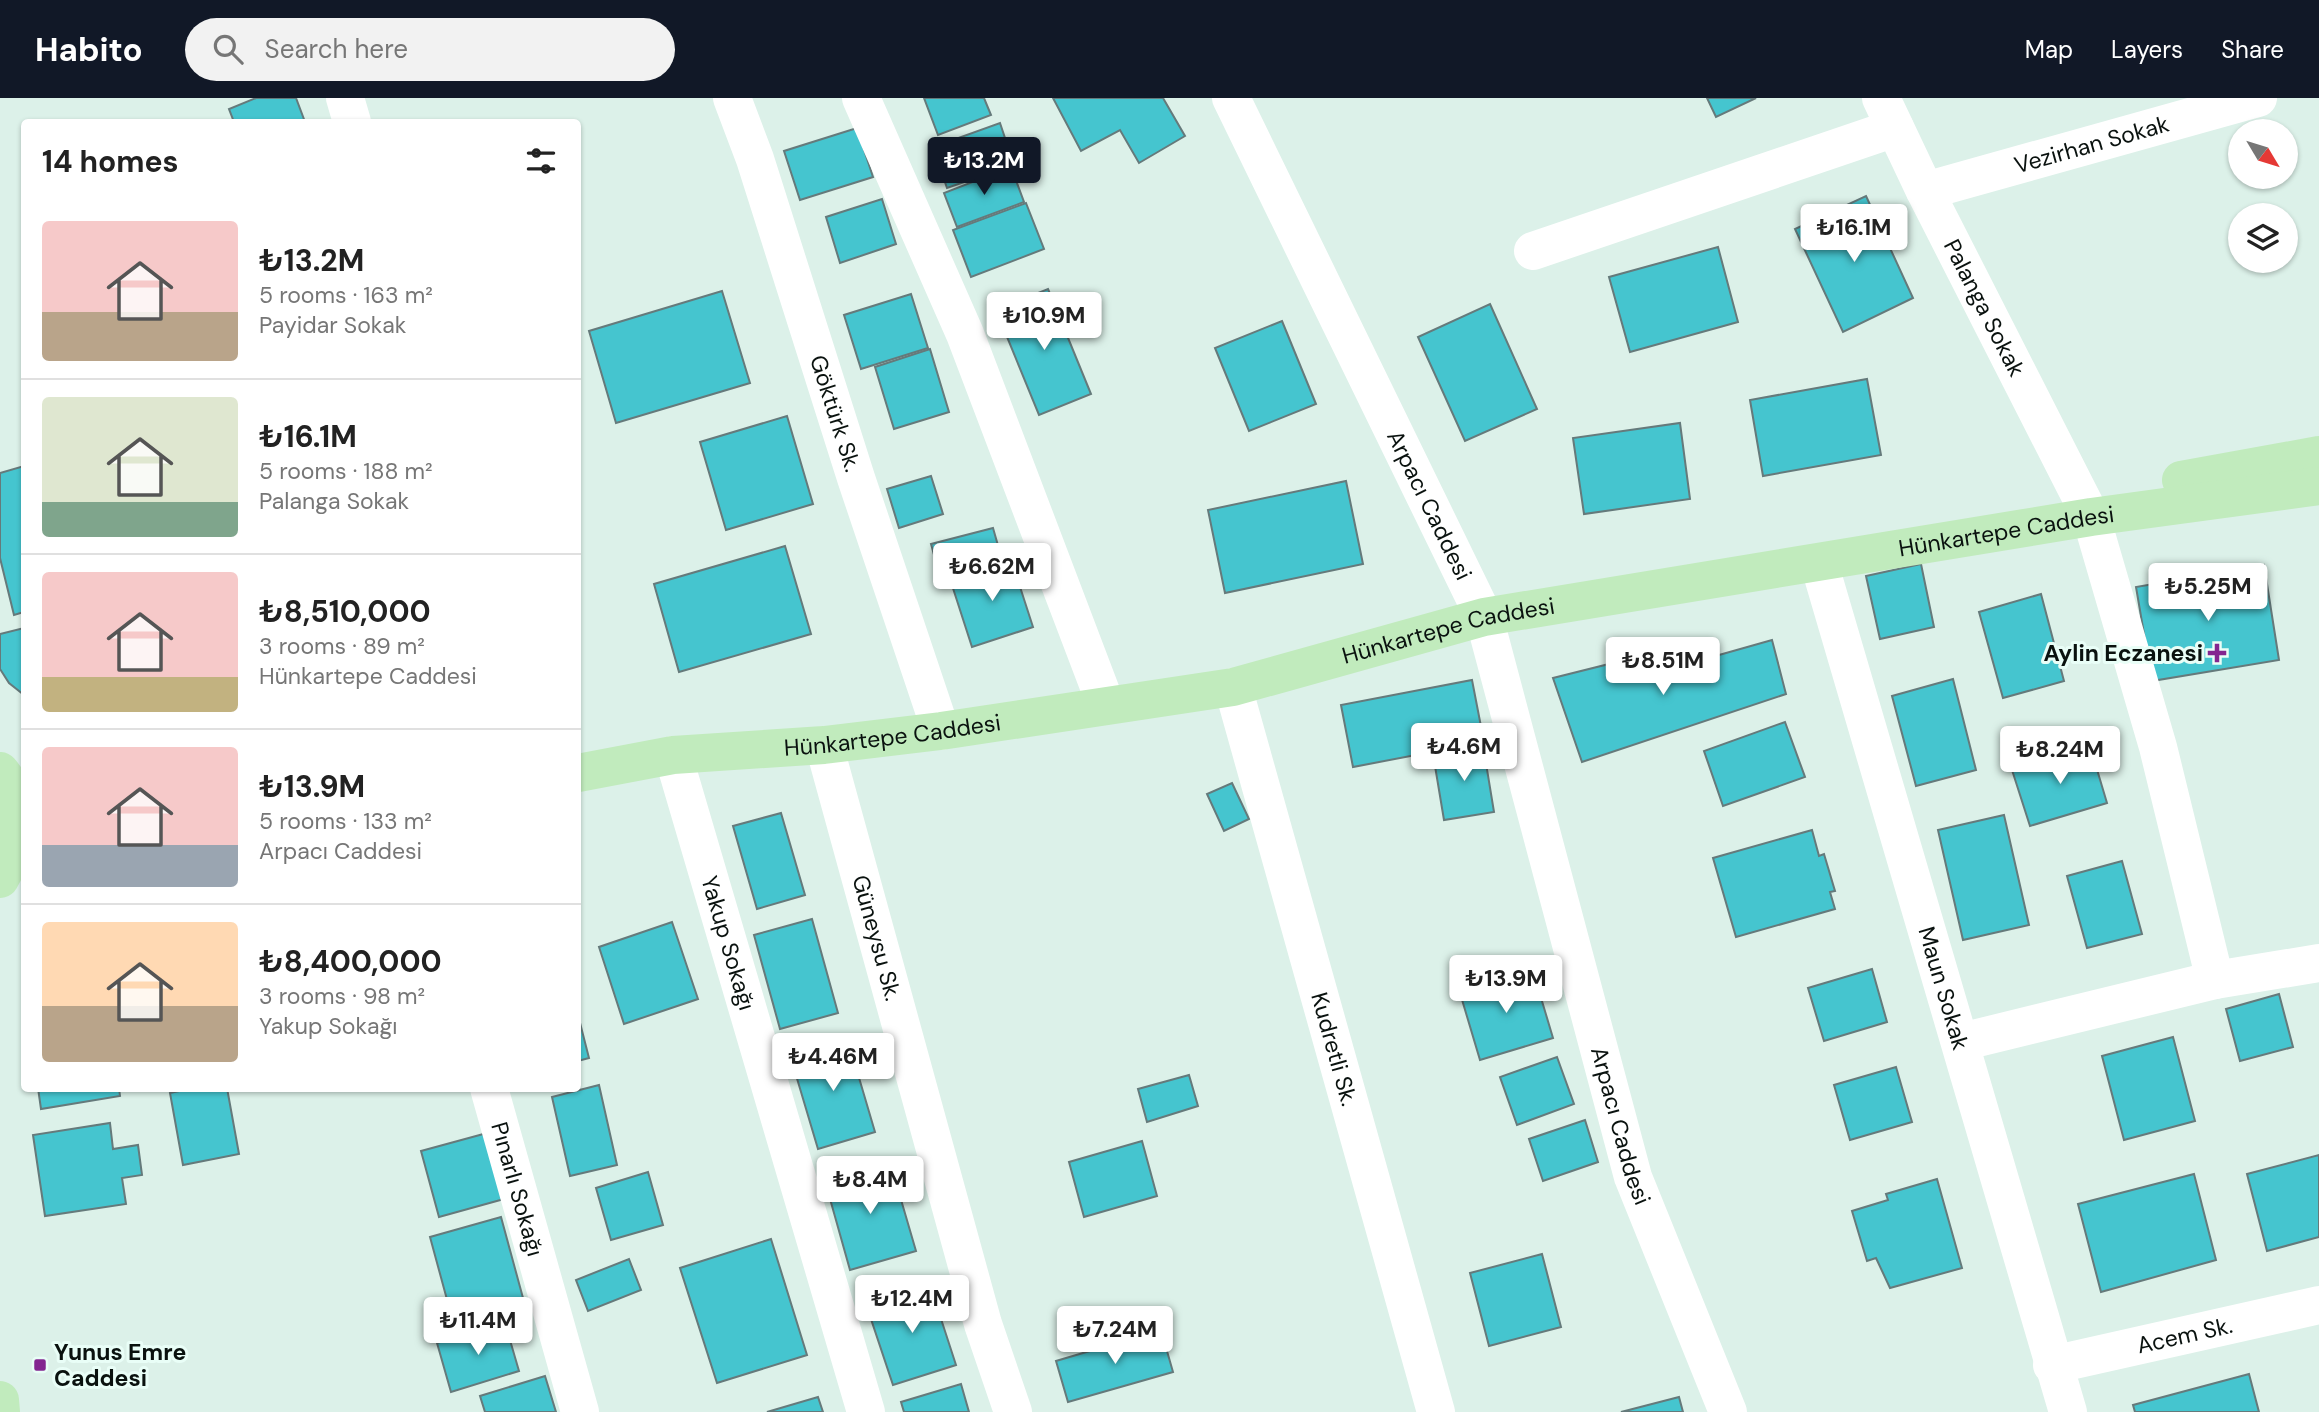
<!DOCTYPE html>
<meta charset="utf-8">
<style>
:root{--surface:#fff;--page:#f2f2f2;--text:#222;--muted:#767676;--line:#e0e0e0;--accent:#111827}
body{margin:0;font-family:"DM Sans",sans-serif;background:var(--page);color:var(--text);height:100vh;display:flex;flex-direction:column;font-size:26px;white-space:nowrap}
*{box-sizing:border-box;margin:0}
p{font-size:23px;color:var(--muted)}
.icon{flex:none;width:38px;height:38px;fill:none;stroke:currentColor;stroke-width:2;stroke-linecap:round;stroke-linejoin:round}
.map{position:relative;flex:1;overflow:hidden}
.panel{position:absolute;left:21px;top:21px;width:560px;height:973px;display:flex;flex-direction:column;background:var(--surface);border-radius:7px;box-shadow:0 2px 5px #0004}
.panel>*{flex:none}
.needle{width:46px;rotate:128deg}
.buttons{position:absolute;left:2228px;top:21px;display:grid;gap:14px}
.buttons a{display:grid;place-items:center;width:70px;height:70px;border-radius:50%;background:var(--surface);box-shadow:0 2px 5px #0004;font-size:35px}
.price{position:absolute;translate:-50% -60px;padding:0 16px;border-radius:7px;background:#fff;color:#222;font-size:23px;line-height:46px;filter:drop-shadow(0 2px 4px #0008)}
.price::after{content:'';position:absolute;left:50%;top:42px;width:21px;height:16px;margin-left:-10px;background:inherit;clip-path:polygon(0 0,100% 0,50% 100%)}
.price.on{background:var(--accent);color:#fff}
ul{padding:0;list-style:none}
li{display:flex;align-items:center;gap:21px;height:175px;padding:0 21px}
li+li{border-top:2px solid var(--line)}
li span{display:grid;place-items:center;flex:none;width:196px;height:140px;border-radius:7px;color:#555}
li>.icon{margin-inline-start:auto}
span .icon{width:84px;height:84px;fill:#fffc;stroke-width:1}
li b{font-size:30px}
h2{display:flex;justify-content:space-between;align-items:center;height:84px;padding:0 21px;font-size:30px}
header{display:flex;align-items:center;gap:42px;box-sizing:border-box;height:98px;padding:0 35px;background:var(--accent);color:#fff}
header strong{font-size:33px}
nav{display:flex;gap:38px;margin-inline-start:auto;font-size:24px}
.search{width:490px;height:63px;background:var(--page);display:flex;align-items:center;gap:18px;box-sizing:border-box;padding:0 24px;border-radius:38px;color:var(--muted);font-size:26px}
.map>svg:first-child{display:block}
.building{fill:#45c5cf;stroke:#657a7b;stroke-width:2}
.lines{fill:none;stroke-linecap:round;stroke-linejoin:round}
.minor{stroke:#fff;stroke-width:38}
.major{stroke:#c1ebbd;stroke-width:38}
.poi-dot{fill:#832590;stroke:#e9fef7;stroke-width:2.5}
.labels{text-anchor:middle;stroke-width:6;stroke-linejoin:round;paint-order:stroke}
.street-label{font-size:23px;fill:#0a120f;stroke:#e9fef7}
.poi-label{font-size:23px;font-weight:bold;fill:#0a120f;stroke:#e9fef7;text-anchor:end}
</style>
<header>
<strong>Habito</strong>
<div class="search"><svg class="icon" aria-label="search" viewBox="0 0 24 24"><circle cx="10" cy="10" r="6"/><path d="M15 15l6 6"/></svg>Search here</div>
<nav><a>Map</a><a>Layers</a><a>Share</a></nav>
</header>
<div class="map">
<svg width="2319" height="1314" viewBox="0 0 2319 1314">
<rect width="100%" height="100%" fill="#dcf1e9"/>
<g class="building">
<polygon points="256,0 296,0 305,24 234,24 229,11"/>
<polygon points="924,0 984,0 991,17 938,37"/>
<polygon points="1053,0 1163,0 1185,38 1139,65 1120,32 1081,53"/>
<polygon points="1707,0 1756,0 1716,19"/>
<polygon points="1000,25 1014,67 947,90 933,49"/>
<polygon points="857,30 873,79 800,102 784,53"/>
<polygon points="1011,69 1024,104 957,129 944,95"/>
<polygon points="1866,98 1913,200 1843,234 1795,131"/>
<polygon points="882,101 896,146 840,165 826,119"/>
<polygon points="1026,105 1044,151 971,179 953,132"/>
<polygon points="1718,149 1738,224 1630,254 1609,179"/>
<polygon points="1048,191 1091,296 1039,317 996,212"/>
<polygon points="722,193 750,285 616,325 589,233"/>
<polygon points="911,196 928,250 861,271 844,217"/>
<polygon points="1490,206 1537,311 1465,343 1418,239"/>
<polygon points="1282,223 1316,306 1249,333 1215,250"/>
<polygon points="930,251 949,314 894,331 875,269"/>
<polygon points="1867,281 1881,357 1763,378 1750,302"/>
<polygon points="787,318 813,406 726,432 700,344"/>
<polygon points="1680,325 1690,401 1584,416 1573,340"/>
<polygon points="24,368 24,514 14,517 0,460 0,375"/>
<polygon points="931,378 943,416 899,430 887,391"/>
<polygon points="1346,383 1363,466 1225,495 1208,412"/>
<polygon points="993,430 1003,465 941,482 931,446"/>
<polygon points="785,448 811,536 679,574 654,486"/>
<polygon points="1011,461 1033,529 972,549 950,481 1003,465"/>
<polygon points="1921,466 1934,529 1880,541 1866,478"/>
<polygon points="2264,467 2279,562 2152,583 2136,489"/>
<polygon points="2041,496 2064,583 2003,600 1979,514"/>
<polygon points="24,530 24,597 9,585 0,571 0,536"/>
<polygon points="1772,542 1786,596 1582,664 1553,580 1625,562 1634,581"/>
<polygon points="1953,581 1976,672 1916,688 1892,598"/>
<polygon points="1472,582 1484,644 1353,669 1341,607"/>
<polygon points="1785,624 1805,679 1723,708 1704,653"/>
<polygon points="1483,647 1494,714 1444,722 1433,656"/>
<polygon points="2090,648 2107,705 2030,728 2012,672"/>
<polygon points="1232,685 1249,721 1224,733 1207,696"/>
<polygon points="781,715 805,797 757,811 733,728"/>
<polygon points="2004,717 2029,827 1963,842 1938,732"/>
<polygon points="1812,732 1819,758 1824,756 1835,793 1830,794 1835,811 1736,839 1713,760"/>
<polygon points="2122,763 2142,836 2087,850 2067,778"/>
<polygon points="812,821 838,915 780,931 754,837"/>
<polygon points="672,824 698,901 624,926 599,849"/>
<polygon points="1872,871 1887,924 1824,943 1808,890"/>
<polygon points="1533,873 1553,940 1480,962 1460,895"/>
<polygon points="2279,896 2293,949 2240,963 2226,911"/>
<polygon points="578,917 589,960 578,963"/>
<polygon points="847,939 875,1034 818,1051 790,957"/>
<polygon points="2173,939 2195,1023 2124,1042 2102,958"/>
<polygon points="1557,959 1574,1006 1517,1027 1500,979"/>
<polygon points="1896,969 1912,1024 1850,1042 1834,987"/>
<polygon points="1189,977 1198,1008 1147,1024 1138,991"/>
<polygon points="599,987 617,1067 570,1078 552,999"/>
<polygon points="38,990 119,990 120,998 41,1011"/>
<polygon points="193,990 227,990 239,1056 183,1067 170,995"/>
<polygon points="1585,1022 1598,1064 1543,1083 1529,1041"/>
<polygon points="110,1025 113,1051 138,1047 142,1077 122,1080 126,1106 45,1118 33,1037"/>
<polygon points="487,1035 504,1101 439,1119 421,1053"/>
<polygon points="1142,1043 1157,1098 1084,1119 1069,1064"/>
<polygon points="2319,1057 2319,1139 2267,1153 2247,1076"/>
<polygon points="890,1064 916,1153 850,1172 825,1083"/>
<polygon points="648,1074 663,1127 611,1142 596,1090"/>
<polygon points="2194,1076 2216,1162 2101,1194 2078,1106"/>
<polygon points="1937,1081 1962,1170 1890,1190 1876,1160 1867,1163 1852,1113 1888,1102 1886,1096"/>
<polygon points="501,1119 526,1211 455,1231 430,1139"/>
<polygon points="771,1141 807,1257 717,1285 680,1170"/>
<polygon points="1542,1156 1561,1229 1489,1248 1470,1175"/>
<polygon points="629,1161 641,1192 588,1213 576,1182"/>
<polygon points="930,1187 956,1267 893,1287 867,1209"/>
<polygon points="505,1225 519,1273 451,1294 437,1245"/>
<polygon points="1161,1232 1173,1274 1068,1304 1056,1263"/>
<polygon points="2249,1276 2259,1314 2135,1314 2133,1307"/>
<polygon points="545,1278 556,1314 485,1314 480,1298"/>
<polygon points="961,1286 969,1314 904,1314 901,1304"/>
<polygon points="818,1299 823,1314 767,1314"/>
<polygon points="1679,1299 1683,1314 1621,1314"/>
</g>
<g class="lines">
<g class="minor">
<polyline points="345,0 352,24"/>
<path id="s1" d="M732 0 755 61 856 380 941 633"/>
<polyline points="861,0 965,236 1106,607"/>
<path id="s2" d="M1231 0 1484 519 1633 1079 1728 1314"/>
<path id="s3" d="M1881 0 1925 93 2091 419 2158 649 2215 882"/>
<path id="s4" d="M1925 93 2258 0"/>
<polyline points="1533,153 1895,30"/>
<path id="s5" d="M1819 465 2068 1314"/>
<path id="s6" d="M1233 589 1436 1314"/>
<path id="s7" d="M824 647 983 1226 1013 1314"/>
<path id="s8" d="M673 657 866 1314"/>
<polyline points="1961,944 2215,882 2319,865"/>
<path id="s9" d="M489 990 580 1314"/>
<path id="s10" d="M2052 1267 2319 1207"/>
</g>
<g class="major">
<polyline points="2181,382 2319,357"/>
<path d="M0 673C28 705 19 748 0 781"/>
<path id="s11" d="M578 675 673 657 824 647 941 633 1233 589 1484 519 2091 419 2319 388"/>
<polyline points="0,1302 1,1314"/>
</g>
</g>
<g class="poi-dot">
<path d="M2213.5 544.5h7v7h7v7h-7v7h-7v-7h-7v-7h7z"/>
<rect x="33" y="1260" width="14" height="14" rx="3.5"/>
</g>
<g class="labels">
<g class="street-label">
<text dy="8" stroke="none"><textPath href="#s4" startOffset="173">Vezirhan Sokak</textPath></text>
<text dy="8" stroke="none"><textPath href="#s3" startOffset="234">Palanga Sokak</textPath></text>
<text dy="8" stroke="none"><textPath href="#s1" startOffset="332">Göktürk Sk.</textPath></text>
<text dy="8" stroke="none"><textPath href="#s2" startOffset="453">Arpacı Caddesi</textPath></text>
<text dy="8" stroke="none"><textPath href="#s11" startOffset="1451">Hünkartepe Caddesi</textPath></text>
<text dy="8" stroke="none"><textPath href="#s11" startOffset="884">Hünkartepe Caddesi</textPath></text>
<text dy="8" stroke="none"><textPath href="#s11" startOffset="317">Hünkartepe Caddesi</textPath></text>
<text dy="8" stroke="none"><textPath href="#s7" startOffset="200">Güneysu Sk.</textPath></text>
<text dy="8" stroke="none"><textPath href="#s8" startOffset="196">Yakup Sokağı</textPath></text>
<text dy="8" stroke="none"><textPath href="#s5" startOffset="443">Maun Sokak</textPath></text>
<text dy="8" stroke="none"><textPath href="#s6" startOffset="376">Kudretli Sk.</textPath></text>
<text dy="8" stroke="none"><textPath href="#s2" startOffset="1104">Arpacı Caddesi</textPath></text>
<text dy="8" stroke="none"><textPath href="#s9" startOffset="105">Pınarlı Sokağı</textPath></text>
<text dy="8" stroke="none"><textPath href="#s10" startOffset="136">Acem Sk.</textPath></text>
</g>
<g class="poi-label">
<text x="2203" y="563">Aylin Eczanesi</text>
<text x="54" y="1262" text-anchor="start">Yunus Emre<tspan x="54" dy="26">Caddesi</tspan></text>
</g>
</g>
</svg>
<div class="buttons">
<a><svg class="needle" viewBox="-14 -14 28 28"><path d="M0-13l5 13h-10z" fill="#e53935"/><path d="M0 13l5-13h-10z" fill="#767676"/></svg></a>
<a><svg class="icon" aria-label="layers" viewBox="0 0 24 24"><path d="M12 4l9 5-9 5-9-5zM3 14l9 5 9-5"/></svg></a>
</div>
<b class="price on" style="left:984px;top:99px">₺13.2M</b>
<b class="price" style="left:1854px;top:166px">₺16.1M</b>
<b class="price" style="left:1044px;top:254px">₺10.9M</b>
<b class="price" style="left:992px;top:505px">₺6.62M</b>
<b class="price" style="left:2208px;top:525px">₺5.25M</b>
<b class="price" style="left:1663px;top:599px">₺8.51M</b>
<b class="price" style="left:1464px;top:685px">₺4.6M</b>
<b class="price" style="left:2060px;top:688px">₺8.24M</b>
<b class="price" style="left:1506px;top:917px">₺13.9M</b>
<b class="price" style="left:833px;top:995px">₺4.46M</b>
<b class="price" style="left:870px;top:1118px">₺8.4M</b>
<b class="price" style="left:912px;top:1237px">₺12.4M</b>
<b class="price" style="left:478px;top:1259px">₺11.4M</b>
<b class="price" style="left:1115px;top:1268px">₺7.24M</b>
<section class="panel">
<h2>14 homes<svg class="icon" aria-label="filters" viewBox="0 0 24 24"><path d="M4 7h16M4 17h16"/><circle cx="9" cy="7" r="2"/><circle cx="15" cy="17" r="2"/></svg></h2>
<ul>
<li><span style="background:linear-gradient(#f6c9c9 65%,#b9a48a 0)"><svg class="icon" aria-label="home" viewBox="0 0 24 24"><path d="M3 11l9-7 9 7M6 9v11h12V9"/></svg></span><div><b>₺13.2M</b><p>5 rooms · 163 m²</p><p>Payidar Sokak</p></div></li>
<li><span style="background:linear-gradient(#dfe7d0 75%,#7fa58c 0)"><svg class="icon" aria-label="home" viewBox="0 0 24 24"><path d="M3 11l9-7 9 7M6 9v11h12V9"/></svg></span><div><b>₺16.1M</b><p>5 rooms · 188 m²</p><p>Palanga Sokak</p></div></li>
<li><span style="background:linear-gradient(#f6c9c9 75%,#c2b280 0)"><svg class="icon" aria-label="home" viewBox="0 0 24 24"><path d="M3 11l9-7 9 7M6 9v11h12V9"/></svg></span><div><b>₺8,510,000</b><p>3 rooms · 89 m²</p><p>Hünkartepe Caddesi</p></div></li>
<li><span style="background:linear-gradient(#f6c9c9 70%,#9aa5b1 0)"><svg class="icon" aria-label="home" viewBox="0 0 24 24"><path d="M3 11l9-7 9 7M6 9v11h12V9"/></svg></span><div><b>₺13.9M</b><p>5 rooms · 133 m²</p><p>Arpacı Caddesi</p></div></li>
<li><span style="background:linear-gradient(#ffd9b3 60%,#b9a48a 0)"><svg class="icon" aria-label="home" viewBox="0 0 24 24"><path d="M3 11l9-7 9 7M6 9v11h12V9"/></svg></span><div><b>₺8,400,000</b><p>3 rooms · 98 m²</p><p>Yakup Sokağı</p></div></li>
</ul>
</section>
</div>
